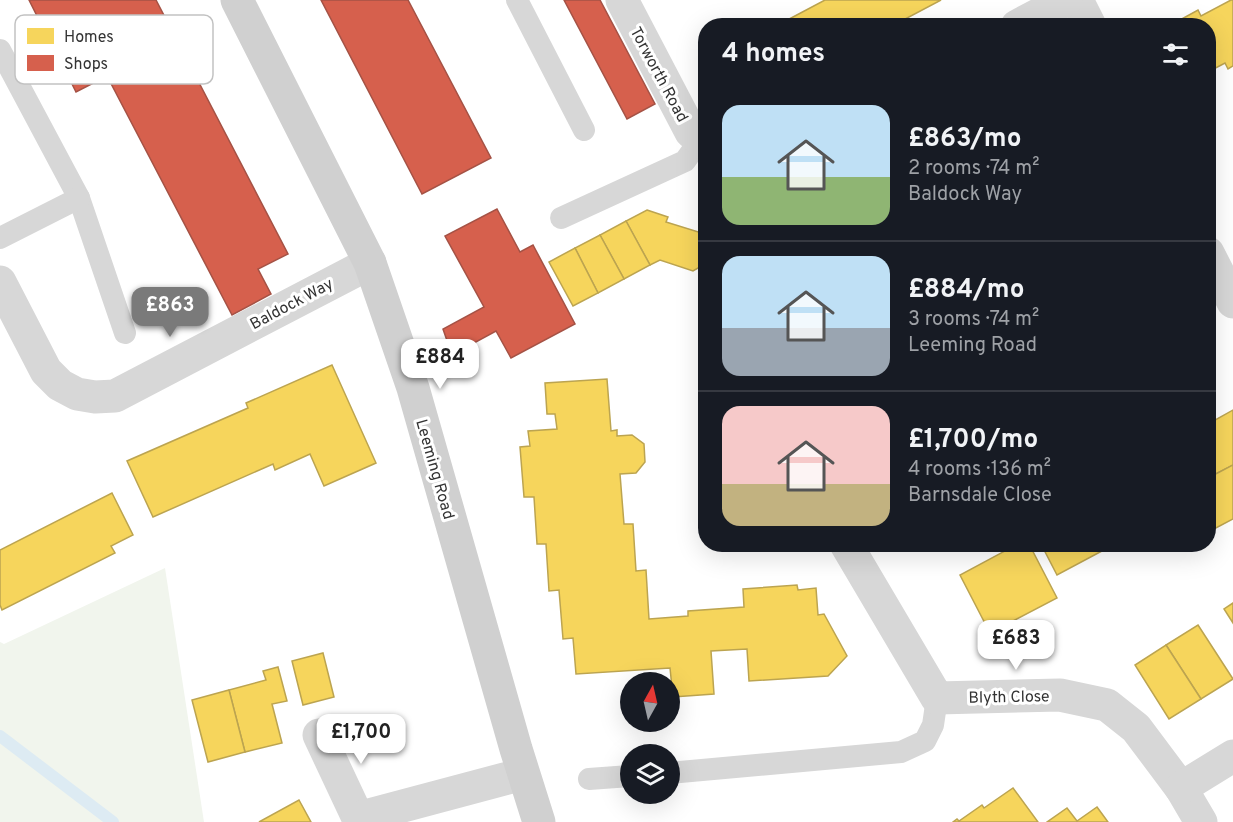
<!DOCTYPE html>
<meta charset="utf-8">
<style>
:root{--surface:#171b24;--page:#242831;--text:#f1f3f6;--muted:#9ea1a6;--line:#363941;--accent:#7a7a7a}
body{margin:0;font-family:Overpass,sans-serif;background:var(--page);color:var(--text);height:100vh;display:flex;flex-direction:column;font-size:22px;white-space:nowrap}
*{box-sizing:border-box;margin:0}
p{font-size:20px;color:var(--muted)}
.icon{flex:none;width:33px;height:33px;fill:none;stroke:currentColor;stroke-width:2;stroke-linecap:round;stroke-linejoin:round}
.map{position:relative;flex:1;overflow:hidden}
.sheet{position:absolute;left:698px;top:18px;width:518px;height:534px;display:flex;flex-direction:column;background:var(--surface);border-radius:24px;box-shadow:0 6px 24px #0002}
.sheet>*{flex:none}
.needle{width:39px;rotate:8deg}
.buttons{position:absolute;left:620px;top:672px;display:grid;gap:12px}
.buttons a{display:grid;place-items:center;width:60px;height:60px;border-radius:50%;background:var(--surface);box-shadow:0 6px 24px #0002;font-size:30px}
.price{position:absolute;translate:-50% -51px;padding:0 14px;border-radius:12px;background:#fff;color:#222;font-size:20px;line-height:39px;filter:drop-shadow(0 2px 3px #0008)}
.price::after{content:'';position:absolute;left:50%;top:36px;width:18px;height:14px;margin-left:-9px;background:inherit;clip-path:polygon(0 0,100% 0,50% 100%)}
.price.on{background:var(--accent);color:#fff}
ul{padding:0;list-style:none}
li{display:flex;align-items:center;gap:18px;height:150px;padding:0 24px}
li+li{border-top:2px solid var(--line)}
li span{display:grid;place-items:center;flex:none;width:168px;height:120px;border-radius:18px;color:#555}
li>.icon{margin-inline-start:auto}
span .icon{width:72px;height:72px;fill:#fffc;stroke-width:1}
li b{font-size:26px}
h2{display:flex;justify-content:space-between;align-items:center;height:72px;padding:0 24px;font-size:26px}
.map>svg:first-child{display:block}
.green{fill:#f1f5ed}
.homes{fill:#f6d55c;stroke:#bca450;stroke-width:1.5}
.shops{fill:#d6604d;stroke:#a55245;stroke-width:1.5}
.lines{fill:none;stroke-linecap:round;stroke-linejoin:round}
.stream{stroke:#ddebf3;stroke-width:12}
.lane{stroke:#d7d7d7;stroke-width:22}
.street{stroke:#d7d7d7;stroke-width:33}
.secondary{stroke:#d0d0d0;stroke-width:33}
.labels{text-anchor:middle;stroke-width:6;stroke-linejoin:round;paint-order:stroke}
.street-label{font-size:16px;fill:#333;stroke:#fff}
.key{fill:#fff;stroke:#c2c2c2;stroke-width:1.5}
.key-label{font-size:16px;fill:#333}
</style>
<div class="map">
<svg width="1233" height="822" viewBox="0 0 1233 822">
<rect width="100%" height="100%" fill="#fff"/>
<polygon class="green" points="165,568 204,822 0,822 0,642 4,644"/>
<g class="homes">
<polygon points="825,0 941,0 892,26 776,26"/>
<polygon points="1231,0 1233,0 1233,66 1228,69 1225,63 1208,72 1208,26 1169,26 1198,10 1201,16"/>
<polygon points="647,210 668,217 666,222 705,234 705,264 693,271 660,260 650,265 626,221"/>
<polygon points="626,221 650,265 624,279 600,235"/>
<polygon points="600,235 624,279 598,293 575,248"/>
<polygon points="575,248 598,293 573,306 549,262"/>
<polygon points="332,365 376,463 324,486 310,454 275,470 273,464 153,517 127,461 248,408 246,403"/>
<polygon points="607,379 611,431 617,430 617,436 632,435 644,444 645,462 636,473 620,474 624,524 633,524 636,571 646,570 649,619 688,616 688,611 744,607 743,589 797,585 798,590 816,588 818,615 824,614 847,656 828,676 749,681 747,649 711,651 714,694 673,697 670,668 576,674 573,638 563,639 559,590 549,591 546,544 537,544 534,497 524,497 520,447 530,446 528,431 557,429 555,414 547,414 545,383"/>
<polygon points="1208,393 1215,407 1208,411"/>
<polygon points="1233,410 1233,465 1208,478 1208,424"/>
<polygon points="1233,465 1233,519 1214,529 1208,518 1208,478"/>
<polygon points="112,493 133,535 111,546 115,553 2,610 0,605 0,550"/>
<polygon points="1018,544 1029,544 1057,598 990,633 960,575"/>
<polygon points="1041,544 1115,544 1057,575"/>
<polygon points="1233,603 1233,623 1224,609"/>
<polygon points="1198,625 1233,679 1201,699 1166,645"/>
<polygon points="1166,645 1201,699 1169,719 1135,665"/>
<polygon points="323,653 334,697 303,705 292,661"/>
<polygon points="278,667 287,701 272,704 282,743 245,752 229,690 266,680 263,671"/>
<polygon points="229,690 245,752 208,762 192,700"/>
<polygon points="1013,788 1038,822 953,822 957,819 959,821 982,805 984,808"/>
<polygon points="299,800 311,822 259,822"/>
<polygon points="1097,807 1108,822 1047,822 1067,808 1077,821"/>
</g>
<g class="shops">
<polygon points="29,0 156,0 288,254 258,269 271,294 232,315 107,76 76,92 60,60 33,74 16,40 42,26"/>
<polygon points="321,0 408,0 491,158 422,194"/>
<polygon points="564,0 600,0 655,104 627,119"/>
<polygon points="497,209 520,252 533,245 575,324 511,358 496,331 452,355 443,329 484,307 445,236"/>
</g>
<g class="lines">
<polyline class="stream" points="0,736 113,822"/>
<g class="lane">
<polyline points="517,0 584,130"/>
<polyline points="0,50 79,198 125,333"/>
<polyline points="561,218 685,161 700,140"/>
<polyline points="0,238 79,198"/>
<polyline points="669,773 901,752 925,741 933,725 937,698"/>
<polyline points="589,779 630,776"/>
</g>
<g class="street">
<polyline points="622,0 691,132 705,144"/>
<polyline points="1077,0 1090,26"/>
<polyline points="1017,26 1066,0"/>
<polyline points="1208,253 1233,302"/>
<polyline points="0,282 46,371 60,385 77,394 95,397 115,396 370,263"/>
<polyline points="846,544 937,698 1060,695 1107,705 1136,728 1181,788 1201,822"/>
<polyline points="319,735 358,818"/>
<polyline points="1181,788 1233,756"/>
<polyline points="360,822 358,818 523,774"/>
</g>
<polyline class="secondary" points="237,0 370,263 413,388 516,749 539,822"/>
</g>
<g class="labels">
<g class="street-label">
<text transform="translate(660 74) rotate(62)" y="6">Torworth Road</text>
<text transform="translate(291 303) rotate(-28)" y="6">Baldock Way</text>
<text transform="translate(436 469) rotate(74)" y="6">Leeming Road</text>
<text transform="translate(1009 696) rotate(-1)" y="6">Blyth Close</text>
</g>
</g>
<rect x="15" y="15" width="198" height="69" rx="9" class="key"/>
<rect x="27" y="28" width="27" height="16" fill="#f6d55c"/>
<rect x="27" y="55" width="27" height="16" fill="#d6604d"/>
<g class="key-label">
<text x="64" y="42">Homes</text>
<text x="64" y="69">Shops</text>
</g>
</svg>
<div class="buttons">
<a><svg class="needle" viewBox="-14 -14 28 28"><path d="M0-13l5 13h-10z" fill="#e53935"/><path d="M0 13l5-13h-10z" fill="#9ea1a6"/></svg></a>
<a><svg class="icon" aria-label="layers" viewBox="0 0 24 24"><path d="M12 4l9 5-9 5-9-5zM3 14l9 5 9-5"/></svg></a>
</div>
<b class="price on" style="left:170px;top:338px">£863</b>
<b class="price" style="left:440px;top:390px">£884</b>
<b class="price" style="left:1016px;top:671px">£683</b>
<b class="price" style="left:361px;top:765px">£1,700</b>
<section class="sheet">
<h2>4 homes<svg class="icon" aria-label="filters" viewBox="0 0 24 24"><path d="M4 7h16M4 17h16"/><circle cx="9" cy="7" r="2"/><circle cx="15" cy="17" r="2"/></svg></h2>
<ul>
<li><span style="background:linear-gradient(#bfe0f5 60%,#8fb573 0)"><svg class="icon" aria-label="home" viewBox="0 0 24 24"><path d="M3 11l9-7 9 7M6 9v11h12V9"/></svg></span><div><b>£863/mo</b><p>2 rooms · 74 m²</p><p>Baldock Way</p></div></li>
<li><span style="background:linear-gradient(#bfe0f5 60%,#9aa5b1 0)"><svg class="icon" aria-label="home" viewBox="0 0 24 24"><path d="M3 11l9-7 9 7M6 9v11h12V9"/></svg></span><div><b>£884/mo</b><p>3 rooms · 74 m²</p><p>Leeming Road</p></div></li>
<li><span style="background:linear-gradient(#f6c9c9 65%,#c2b280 0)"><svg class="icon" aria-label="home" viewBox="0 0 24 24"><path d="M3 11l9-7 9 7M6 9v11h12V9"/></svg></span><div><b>£1,700/mo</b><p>4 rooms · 136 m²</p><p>Barnsdale Close</p></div></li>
</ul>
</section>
</div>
